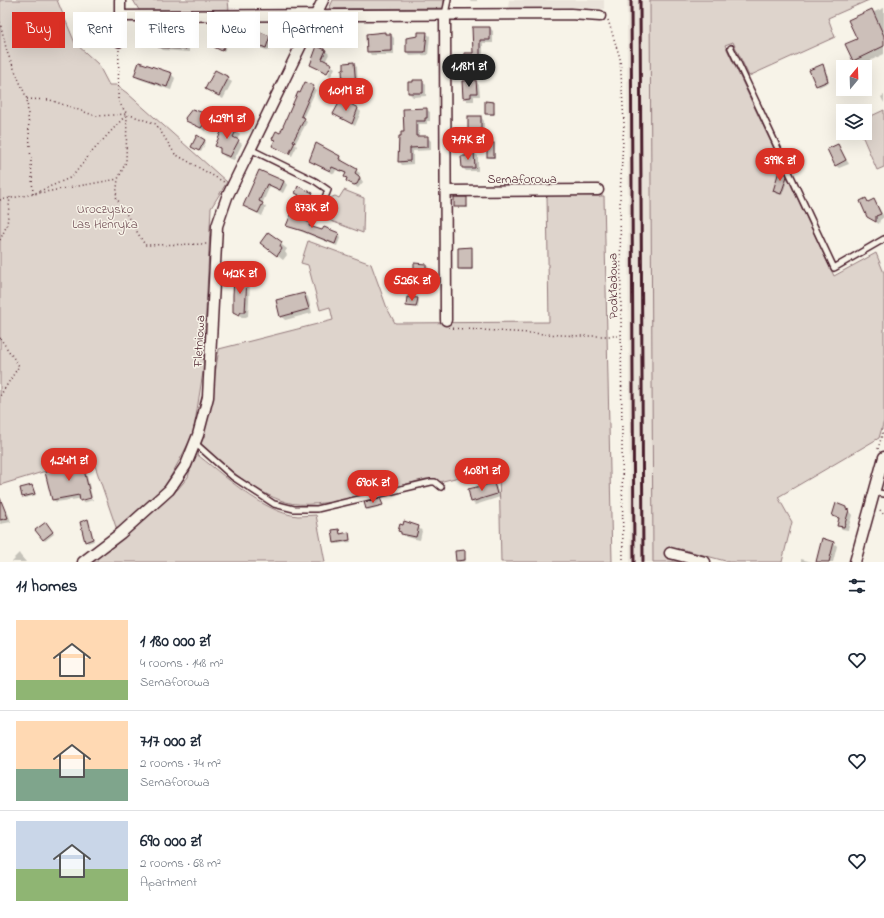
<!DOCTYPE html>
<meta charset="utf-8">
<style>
:root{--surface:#fff;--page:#f2f2f3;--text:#1f2937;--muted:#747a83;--line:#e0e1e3;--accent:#d93025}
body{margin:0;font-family:"Indie Flower",sans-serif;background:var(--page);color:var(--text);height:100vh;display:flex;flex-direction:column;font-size:15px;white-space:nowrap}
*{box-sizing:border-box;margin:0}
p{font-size:13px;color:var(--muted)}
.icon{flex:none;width:22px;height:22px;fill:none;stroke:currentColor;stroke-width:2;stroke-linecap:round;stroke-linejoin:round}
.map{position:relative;height:562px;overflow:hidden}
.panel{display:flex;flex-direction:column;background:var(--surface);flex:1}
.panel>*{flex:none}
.top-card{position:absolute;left:12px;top:12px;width:400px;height:36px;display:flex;gap:8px}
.needle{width:26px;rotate:19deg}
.tools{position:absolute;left:836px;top:60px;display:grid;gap:8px}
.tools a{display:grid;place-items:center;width:36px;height:36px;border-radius:0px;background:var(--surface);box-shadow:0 4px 16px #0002;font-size:20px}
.price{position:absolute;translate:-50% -34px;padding:0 9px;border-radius:14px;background:var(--accent);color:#fff;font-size:13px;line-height:26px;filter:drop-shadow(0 1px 2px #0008)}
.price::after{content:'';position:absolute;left:50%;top:24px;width:12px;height:9px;margin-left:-6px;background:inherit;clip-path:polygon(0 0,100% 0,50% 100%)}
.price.on{background:#222;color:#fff}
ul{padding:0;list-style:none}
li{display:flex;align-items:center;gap:12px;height:100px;padding:0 16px}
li+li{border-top:1px solid var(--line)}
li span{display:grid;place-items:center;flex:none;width:112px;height:80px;border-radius:0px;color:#555}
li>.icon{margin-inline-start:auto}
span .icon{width:48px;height:48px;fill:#fffc;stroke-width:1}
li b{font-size:17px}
h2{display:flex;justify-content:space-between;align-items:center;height:48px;padding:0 16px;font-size:17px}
.pill{padding:0 14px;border-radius:0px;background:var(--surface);box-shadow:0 4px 16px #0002;font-size:14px;line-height:36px}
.pill.on{background:var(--accent);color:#fff}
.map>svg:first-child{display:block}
.built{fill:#eae3da}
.green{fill:#ded4cc;stroke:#947a7c}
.shadow{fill:#0003}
.building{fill:#ccbfb9;stroke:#4a1f2b}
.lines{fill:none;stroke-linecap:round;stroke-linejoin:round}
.lane-casing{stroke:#4a1f2b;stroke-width:8}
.street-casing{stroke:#4a1f2b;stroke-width:13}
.path{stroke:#4a1f2b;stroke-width:1.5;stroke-dasharray:1 3;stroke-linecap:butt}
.lane{stroke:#f7f3e8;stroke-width:5}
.street{stroke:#f7f3e8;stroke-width:10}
.rail{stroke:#4a1f2b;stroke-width:3}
.labels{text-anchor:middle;stroke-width:3;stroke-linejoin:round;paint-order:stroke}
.street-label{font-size:13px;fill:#4a1f2b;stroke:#f7f3e8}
.park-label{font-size:13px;fill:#6f4c53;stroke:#f7f3e8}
</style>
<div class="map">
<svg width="884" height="562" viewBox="0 0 884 562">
<rect width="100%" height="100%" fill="#f7f3e8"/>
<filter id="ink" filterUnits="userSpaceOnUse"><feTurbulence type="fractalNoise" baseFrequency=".025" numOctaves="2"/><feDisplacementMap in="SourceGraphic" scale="8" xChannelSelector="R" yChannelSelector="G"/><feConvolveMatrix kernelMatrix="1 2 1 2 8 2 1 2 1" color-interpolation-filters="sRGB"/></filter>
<g filter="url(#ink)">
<g class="built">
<polygon points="509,0 604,0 604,9 508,8"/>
<polygon points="627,0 650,0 653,562 630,562"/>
</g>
<g class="green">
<polygon points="0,0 57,0 75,43 98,64 109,85 116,85 127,93 227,182 211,208 203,372 193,435 165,487 117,530 92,457 0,485"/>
<polygon points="133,0 228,0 229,11 139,10"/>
<polygon points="333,0 444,0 444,8 329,9"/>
<polygon points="650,0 869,0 828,18 835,37 749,76 733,42 725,45 834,276 876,253 884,273 884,421 879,438 778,497 792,522 782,562 729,562 681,549 680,562 653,562"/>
<polygon points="884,110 884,167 877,170 861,133 865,133 865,119"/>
<polygon points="344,190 364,198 363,233 323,218 330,198 335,196 339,198"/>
<path d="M547 195 604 196 612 562H501L499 467 439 482 435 480 426 479C393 487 317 512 286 502 253 492 225 466 200 443L209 411 219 349 333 320 330 307 320 310 308 265 301 263 308 241 371 264 387 308 395 323 549 322Z"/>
<path d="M195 453C222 473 263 513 298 516 304 516 310 515 316 515L325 562H90L112 546 178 489 188 477Z"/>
</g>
<g class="shadow">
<polygon points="470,0 477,0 477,1 471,1"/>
<polygon points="884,8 884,54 859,66 854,60 858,40 871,10 874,12"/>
<polygon points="107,17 108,38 102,38 100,32 97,30"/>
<polygon points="473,28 490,28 493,31 493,43 483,43 483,70 469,70 465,67 474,54"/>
<polygon points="185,31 189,35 191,45 189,45 189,52 163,50 159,47"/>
<polygon points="384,33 391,35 394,38 394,55 371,55 368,51"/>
<polygon points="426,33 430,36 428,55 410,56 407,52 419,36"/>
<polygon points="270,37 273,40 269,51 258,47 254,43"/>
<polygon points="226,42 228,44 224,51 217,48"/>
<polygon points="326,51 329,54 325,62 330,65 326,74 312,65"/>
<polygon points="353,63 357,67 358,91 349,91 344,86"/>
<polygon points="822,65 829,77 827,77 829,82 819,87 810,71"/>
<polygon points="332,66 335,68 331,76 328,75"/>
<polygon points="215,71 232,82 223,99 206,89"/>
<polygon points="171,74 175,78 171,90 139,79 135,76"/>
<polygon points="423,81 426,85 426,96 413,97 409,93"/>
<polygon points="476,81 479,85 480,96 474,96 474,101 467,101 464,97"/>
<polygon points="306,83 316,90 303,118 307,122 295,144 297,146 292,156 273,146 277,133 280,134"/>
<polygon points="884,95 884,103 881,97"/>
<polygon points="493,103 495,115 488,115 486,114"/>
<polygon points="357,108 361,112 355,126 335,114"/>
<polygon points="426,109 430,112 430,121 427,121 427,124 419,124 419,137 427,137 431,141 431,150 413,151 413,164 402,165 399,161 405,133"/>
<polygon points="193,110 209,116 213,120 205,131 187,120"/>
<polygon points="481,117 484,121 484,134 472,134 469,131"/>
<polygon points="225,125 240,134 237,140 242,144 234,160 225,157 221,153 221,150 216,145"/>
<polygon points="851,133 859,133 853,135"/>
<polygon points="198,137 206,142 201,152 194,148"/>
<polygon points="494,144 495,158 490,158 488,157"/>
<polygon points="838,145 849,164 839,168 835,165"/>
<polygon points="467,153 474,153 478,156 478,171 466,171 463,168"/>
<polygon points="340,156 343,160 342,162 360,173 359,176 363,182 358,188 347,181 346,174 336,170 334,174 310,161"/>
<polygon points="259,171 284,181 287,185 283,193 270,186 262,204 266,207 262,216 244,206"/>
<polygon points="786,175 788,178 782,195 775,193 774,191"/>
<polygon points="299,187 316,197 311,208 297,200 299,196 296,193"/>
<polygon points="466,198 468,208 455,207"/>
<polygon points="866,199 869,203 873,200 877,204 884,217 880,220 879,224 872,220"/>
<polygon points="310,224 312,228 338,234 341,236 337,246 288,226"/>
<polygon points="268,234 287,249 285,252 287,255 283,260 262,243"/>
<polygon points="472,248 473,270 461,270 459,269"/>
<polygon points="426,265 429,268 429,279 419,279 415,275"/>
<polygon points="246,280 250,284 248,316 243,318 234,311"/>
<polygon points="304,294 308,297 312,313 285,320 281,316"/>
<polygon points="418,299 419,300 418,308 407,305"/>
<polygon points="88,462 92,470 86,472 92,497 56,502 53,500"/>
<polygon points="494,484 497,488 500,497 475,505 472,502"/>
<polygon points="32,486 36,495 25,498 21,489"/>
<polygon points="93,499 93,500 83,503 82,501"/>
<polygon points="380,499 383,506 368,510 367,509 365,503"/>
<polygon points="846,508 852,515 848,530 842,529 838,525 840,520 833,516"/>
<polygon points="4,510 8,513 11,522 0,524 0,511"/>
<polygon points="88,520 94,541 88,543 86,541"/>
<polygon points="47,525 54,534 45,541 36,530"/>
<polygon points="418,527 422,531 420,540 406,537 399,531"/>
<polygon points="339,530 341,535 348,533 351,542 336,544 335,543"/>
<polygon points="834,543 837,546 833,562 817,562"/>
<polygon points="464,551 466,561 459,562 457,560"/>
<polygon points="19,553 20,555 26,562 12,562 15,559 14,558"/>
<polygon points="801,559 812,562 801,562"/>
</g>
<g class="building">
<polygon points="872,9 884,36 884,46 853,61 845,44 857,39 848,20"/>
<polygon points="96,16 107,16 107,37 99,37 99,30 96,31"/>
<polygon points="472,27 490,27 490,40 480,40 480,67 464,67 464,53 473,53"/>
<polygon points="158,29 186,30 188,42 186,42 186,49 158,47 158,43 156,42"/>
<polygon points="258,31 270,36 266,48 253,43"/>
<polygon points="385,32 385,34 391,34 391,51 367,52 366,34"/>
<polygon points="418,32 427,32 425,52 406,52 406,38 418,36"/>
<polygon points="219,37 227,42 222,51 214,47"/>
<polygon points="317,46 326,50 322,59 332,64 327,73 310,65"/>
<polygon points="139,62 172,73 167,87 134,76"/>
<polygon points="354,62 356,86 355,88 345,88 343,87 342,69 344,70 344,63"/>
<polygon points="823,64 828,81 816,86 809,70"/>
<polygon points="215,70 229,77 219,96 205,89"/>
<polygon points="413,80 423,80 423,93 408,93 408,82 413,82"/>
<polygon points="476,80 477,93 471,93 471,97 463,98 462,81"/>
<polygon points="305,82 314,86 301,116 305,118 293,141 295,142 289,154 272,146 275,140 272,139 276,131 280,133 298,92 300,93"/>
<polygon points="343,100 358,108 352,124 333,114 339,103 342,104"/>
<polygon points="485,101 494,102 494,114 485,114"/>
<polygon points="427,108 427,118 425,118 425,121 416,121 416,136 428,136 428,147 410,148 410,161 398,162 399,136 401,136 401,132 404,132 403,109"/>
<polygon points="192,109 210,115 201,128 186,121 185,118"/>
<rect x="468" y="116" width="13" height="15"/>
<polygon points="225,123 237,129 233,137 239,140 230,157 220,153 220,148 215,146"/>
<polygon points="197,135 205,140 199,151 191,147"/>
<polygon points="316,143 340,156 339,159 357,169 355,173 359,176 360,178 357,184 354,185 346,181 347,178 344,177 346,173 332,167 330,171 309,161"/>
<rect x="487" y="143" width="7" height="14"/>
<polygon points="838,144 846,160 835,166 827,149"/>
<polygon points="466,152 474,152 475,168 462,168 461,156 466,156"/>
<polygon points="259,170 284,181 280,190 267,184 259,201 263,203 258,213 243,206"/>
<polygon points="779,171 785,172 787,176 781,194 773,191"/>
<polygon points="298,186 313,193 307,206 296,200 299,195 295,193"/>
<rect x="454" y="197" width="13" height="10"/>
<polygon points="866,198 868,202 874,199 881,214 876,216 876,222 867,217 860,201"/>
<polygon points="291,214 310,223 309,226 322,230 324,227 339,233 335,244 303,231 286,226"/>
<polygon points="268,232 282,242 280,246 282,249 277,256 260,243"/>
<polygon points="472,247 472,269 458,269 458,248"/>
<polygon points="414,263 426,264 426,276 414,276"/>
<polygon points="241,276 247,279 245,312 241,312 239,315 233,312 233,295 234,278"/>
<polygon points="304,293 309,309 280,317 276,300"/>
<polygon points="407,297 418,298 416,307 406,306"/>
<polygon points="88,461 90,468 84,470 91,498 80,501 79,495 52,500 45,472"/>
<polygon points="494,483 497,494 471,502 468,489"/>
<polygon points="32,485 35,494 22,497 20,488"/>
<polygon points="0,498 8,518 0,520"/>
<polygon points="380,498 383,505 366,509 364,502"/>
<polygon points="836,503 846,507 846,509 849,510 844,527 837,526 839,518 832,516"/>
<polygon points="88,519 93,539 85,542 80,522"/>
<polygon points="404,521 419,526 416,537 401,534 401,532 398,531 400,524 403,525"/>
<polygon points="46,522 53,532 43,540 35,530"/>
<polygon points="339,529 340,534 349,532 350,540 334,543 332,530"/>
<polygon points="822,538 834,542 829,562 816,562"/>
<polygon points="465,550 465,560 456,561 455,551"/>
</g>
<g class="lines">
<defs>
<g id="lane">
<polyline points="445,14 448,0"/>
<polyline points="119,44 120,16"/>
<polyline points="731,48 834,268 884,239"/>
<polyline points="250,149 315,181 328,190 318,215"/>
<polyline points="195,443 233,477 274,504 294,509 317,509 431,482 435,482 441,487"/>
<polyline points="874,492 884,494"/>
</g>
<g id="street">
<polyline points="120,0 120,16 571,14 600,16"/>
<polyline points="445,15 446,320"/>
<polyline points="446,191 598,190"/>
<polyline points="670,553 705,562"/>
<polyline points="83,562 121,533 169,490 186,465 198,435 208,397 217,226 227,197 323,0"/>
<polyline points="855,562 884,457"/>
</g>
</defs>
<use href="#lane" class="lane-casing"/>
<use href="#street" class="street-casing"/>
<g class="path">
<polyline points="608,20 620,58 624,122 620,195 623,562"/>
<polyline points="0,22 7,52 27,99 33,194 72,177 90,154 127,114"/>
<polyline points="119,50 118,101 127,114 126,162 118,179 116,197 145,245 207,244"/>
<polyline points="27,99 50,100 96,116 127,114 156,124 175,154 224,182"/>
<polyline points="0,200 118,179"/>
<polyline points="0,240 7,225 10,197"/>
<polyline points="449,328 579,336 621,336"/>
<polyline points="0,338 19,366 0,396"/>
<polyline points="878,449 884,428"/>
<polyline points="880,510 884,515"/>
</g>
<use href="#lane" class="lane"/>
<use href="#street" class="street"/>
<g class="rail">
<polyline points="631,0 634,562"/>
<polyline points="640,0 643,562"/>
</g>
</g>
</g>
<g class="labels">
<g class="street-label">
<text x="522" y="183">Semaforowa</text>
<text transform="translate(612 286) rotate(-91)" y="5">Podkładowa</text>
<text transform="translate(198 341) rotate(-87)" y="5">Fletniowa</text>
</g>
<g class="park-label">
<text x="105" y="213">Uroczysko<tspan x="105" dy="15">Las Henryka</tspan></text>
</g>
</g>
</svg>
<div class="tools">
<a><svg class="needle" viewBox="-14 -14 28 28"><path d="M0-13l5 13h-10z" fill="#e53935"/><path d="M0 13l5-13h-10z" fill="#747a83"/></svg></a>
<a><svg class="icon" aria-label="layers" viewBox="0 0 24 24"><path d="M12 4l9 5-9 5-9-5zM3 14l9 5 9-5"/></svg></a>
</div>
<b class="price on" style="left:469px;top:88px">1.18M zł</b>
<b class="price" style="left:346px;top:112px">1.01M zł</b>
<b class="price" style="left:227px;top:140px">1.29M zł</b>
<b class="price" style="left:468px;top:161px">717K zł</b>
<b class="price" style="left:780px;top:182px">399K zł</b>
<b class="price" style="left:312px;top:229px">873K zł</b>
<b class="price" style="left:240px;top:295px">412K zł</b>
<b class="price" style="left:412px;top:302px">526K zł</b>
<b class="price" style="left:69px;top:482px">1.24M zł</b>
<b class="price" style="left:482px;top:492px">1.08M zł</b>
<b class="price" style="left:373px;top:504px">690K zł</b>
<div class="top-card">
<a class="pill on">Buy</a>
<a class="pill">Rent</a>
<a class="pill">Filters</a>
<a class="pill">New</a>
<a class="pill">Apartment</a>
</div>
</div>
<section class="panel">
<h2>11 homes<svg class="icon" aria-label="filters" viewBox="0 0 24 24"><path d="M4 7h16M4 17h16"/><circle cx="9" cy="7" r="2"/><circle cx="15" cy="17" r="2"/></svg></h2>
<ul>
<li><span style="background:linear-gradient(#ffd9b3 75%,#8fb573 0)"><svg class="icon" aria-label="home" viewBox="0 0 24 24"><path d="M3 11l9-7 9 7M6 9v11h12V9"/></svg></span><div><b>1 180 000 zł</b><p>4 rooms · 148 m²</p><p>Semaforowa</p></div><svg class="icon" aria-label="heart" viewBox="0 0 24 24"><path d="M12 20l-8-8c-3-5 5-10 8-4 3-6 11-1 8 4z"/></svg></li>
<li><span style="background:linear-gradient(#ffd9b3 60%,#7fa58c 0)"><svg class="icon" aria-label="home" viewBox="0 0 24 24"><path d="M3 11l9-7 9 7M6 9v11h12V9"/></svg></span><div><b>717 000 zł</b><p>2 rooms · 74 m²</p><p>Semaforowa</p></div><svg class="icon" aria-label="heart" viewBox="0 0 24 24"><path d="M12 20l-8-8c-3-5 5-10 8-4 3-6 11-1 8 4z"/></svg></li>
<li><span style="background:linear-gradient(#c9d6e8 60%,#8fb573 0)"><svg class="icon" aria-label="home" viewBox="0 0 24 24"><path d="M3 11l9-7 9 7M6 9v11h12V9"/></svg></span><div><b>690 000 zł</b><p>2 rooms · 68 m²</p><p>Apartment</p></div><svg class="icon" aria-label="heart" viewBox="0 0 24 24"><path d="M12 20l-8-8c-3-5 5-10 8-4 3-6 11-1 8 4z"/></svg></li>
</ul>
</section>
